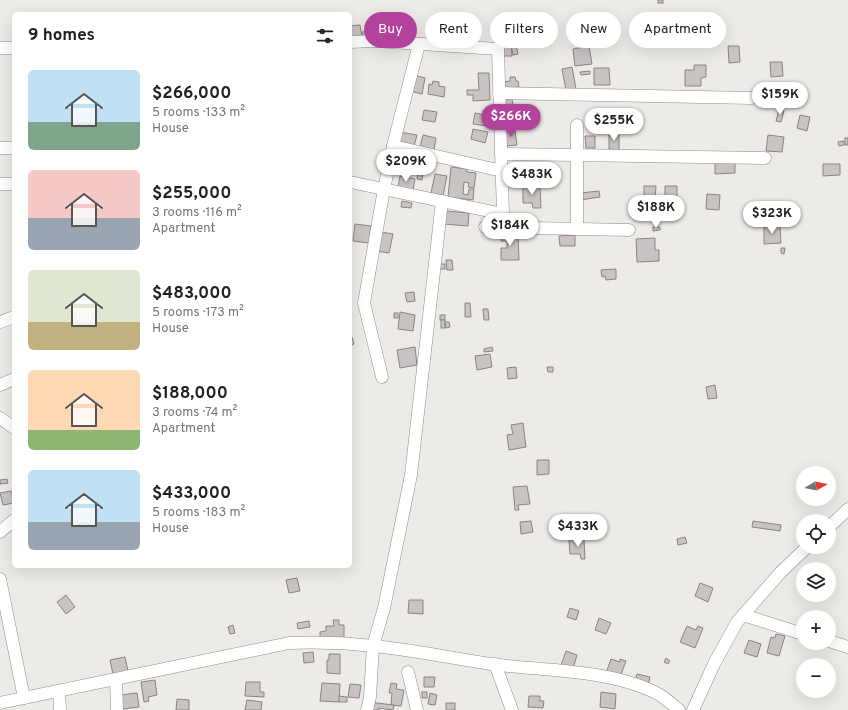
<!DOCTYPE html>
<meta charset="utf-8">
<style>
:root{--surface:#fff;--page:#f6f6f6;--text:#222;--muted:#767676;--accent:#b3429c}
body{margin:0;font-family:Overpass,sans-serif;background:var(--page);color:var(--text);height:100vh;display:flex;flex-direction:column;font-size:15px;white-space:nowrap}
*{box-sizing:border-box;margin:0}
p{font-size:13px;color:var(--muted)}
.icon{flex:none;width:22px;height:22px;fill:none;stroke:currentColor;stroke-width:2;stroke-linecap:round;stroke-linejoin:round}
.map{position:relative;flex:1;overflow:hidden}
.details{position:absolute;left:12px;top:12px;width:340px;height:556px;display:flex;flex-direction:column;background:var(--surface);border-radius:6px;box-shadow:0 4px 16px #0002}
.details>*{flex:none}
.guide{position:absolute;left:364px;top:12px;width:380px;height:36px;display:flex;gap:8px}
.needle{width:26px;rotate:80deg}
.controls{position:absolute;left:796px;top:466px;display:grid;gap:8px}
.controls a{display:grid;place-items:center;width:40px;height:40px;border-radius:50%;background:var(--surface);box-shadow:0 4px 16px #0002;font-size:20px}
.price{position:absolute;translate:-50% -34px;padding:0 9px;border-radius:14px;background:#fff;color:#222;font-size:13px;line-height:26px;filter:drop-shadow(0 1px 2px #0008)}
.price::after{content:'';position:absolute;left:50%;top:24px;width:12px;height:9px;margin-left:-6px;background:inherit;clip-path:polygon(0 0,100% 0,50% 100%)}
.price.active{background:var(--accent);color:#fff}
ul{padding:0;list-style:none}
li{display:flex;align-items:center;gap:12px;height:100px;padding:0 16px}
li span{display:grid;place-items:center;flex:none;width:112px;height:80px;border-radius:6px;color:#555}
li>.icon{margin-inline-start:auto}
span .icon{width:48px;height:48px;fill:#fffc;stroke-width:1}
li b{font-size:17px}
h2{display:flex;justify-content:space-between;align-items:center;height:48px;padding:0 16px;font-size:17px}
.tag{padding:0 14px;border-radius:18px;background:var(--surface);box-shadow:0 4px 16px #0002;font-size:14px;line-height:36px}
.tag.active{background:var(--accent);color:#fff}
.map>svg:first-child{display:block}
.building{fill:#c9c3c3;stroke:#8a8584}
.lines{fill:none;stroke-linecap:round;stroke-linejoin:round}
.minor-casing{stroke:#8d8c88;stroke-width:13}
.minor{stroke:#fff;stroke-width:12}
</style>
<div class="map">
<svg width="848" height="710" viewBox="0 0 848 710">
<rect width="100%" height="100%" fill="#ecebe7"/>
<g class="building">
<rect x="658" y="0" width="5" height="3"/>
<polygon points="360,25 362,37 350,38 350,26"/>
<polygon points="368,31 368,36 363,37 362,32"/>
<polygon points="511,42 512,56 502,56 502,43"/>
<polygon points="516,45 518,54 513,55 511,46"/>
<polygon points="589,46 592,64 575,66 573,49"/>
<polygon points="728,46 739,46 740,62 729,63"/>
<polygon points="770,62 782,62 783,76 771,77"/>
<polygon points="694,65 706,65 706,77 701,78 701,86 685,86 685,70 694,70"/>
<polygon points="572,67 576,89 566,90 562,69"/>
<polygon points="594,68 609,68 610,85 594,85"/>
<polygon points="590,71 590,74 581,75 580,72"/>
<polygon points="478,73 489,73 490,100 473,101 473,95 467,95 467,90 479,90"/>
<polygon points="413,75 425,78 422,94 410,91"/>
<polygon points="510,77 515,77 516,81 518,81 519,87 504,88 503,82 510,81"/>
<polygon points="433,81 439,82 439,86 445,87 444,97 428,94 429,84 432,85"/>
<polygon points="512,99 514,114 504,115 502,101"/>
<polygon points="424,110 437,112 435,122 422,120"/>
<polygon points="779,110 784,111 781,122 776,121"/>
<polygon points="475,113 489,116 487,126 473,124"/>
<polygon points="800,115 810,117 807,131 797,128"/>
<polygon points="473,129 488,132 485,143 471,139"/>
<polygon points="515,131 517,145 507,146 505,132"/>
<polygon points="400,132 417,135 414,146 398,143"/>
<polygon points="423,135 436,138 434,150 420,147"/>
<polygon points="609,135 619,135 619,150 609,149"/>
<polygon points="768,135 784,137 782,152 766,151"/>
<polygon points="585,136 595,136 595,148 586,148"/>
<rect x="845" y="138" width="3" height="7"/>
<polygon points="844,141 844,145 839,146 838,142"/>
<polygon points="397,153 425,158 423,169 395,164"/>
<polygon points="735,161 735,173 715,174 715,162"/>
<polygon points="823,164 840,164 840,175 823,176"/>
<polygon points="451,167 467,169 467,172 476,173 474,188 468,187 469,183 464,182 463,194 468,195 469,189 474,189 473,200 448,197"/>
<polygon points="418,170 423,170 422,180 417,179"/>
<polygon points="435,174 447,176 443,196 431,193"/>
<polygon points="400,176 415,179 413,190 398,187"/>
<rect x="518" y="181" width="5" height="4"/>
<polygon points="540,185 541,208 533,208 532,203 523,203 523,186"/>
<polygon points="644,186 656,186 655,202 644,201"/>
<polygon points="665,186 677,186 677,203 665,202"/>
<polygon points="599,191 600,197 580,200 580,193"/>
<polygon points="707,194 720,195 719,210 706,209"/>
<polygon points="402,201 412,203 411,208 401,207"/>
<polygon points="646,207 654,207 654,211 646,212"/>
<polygon points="445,211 469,213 468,226 444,224"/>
<polygon points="355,224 371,226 369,243 353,241"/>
<polygon points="780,226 781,243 764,244 764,227"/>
<polygon points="653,227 660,227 660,230 653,231"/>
<polygon points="381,232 393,234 389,253 377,251"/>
<polygon points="501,234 518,234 519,260 501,260 501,248 507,248 507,241 501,241"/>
<polygon points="575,235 575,246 560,246 559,236"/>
<polygon points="655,238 655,250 659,250 659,261 637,262 636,239"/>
<polygon points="781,248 785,248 784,254 781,253"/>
<polygon points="446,260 452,260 453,270 447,270"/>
<rect x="440" y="264" width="5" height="5"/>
<polygon points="616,269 616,279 606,280 605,276 602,277 601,270"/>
<polygon points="414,292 415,301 407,302 405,293"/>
<polygon points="465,303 470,303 471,317 465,317"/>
<polygon points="483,309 488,309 489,320 484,320"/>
<polygon points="400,312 415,315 413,331 398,329"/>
<rect x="394" y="313" width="4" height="5"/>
<rect x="440" y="315" width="5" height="5"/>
<rect x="441" y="320" width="4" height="8"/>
<polygon points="445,322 449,322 450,327 446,328"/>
<polygon points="350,337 352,337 354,344 350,346"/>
<polygon points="415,347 417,365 400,368 397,350"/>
<polygon points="492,347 493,351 484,352 484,349"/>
<polygon points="490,354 492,367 477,370 475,356"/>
<polygon points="516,367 517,378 508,379 507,368"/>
<polygon points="547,367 553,367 553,372 548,372"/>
<polygon points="715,385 717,398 708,399 706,387"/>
<polygon points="523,423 526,447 509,450 507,435 513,434 511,425"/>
<polygon points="537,460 549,460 549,474 537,475"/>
<polygon points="7,479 8,483 0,484 0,480"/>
<polygon points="527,486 530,504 518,505 519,510 515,510 513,487"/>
<polygon points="11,491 13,496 14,496 14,503 3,505 0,493"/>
<polygon points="531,521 533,532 521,534 520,522"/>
<polygon points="753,521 781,525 780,531 752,527"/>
<polygon points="685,537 687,543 678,545 677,539"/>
<polygon points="584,539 585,559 581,559 580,554 570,554 569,540"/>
<polygon points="297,578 300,591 289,593 286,580"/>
<polygon points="700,583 713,588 708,602 695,596"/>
<polygon points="66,595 75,607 66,614 57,602"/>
<polygon points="409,600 423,600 423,614 408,613"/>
<polygon points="570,608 579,611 576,620 567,617"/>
<polygon points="599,618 611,623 606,634 595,630"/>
<polygon points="333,620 339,620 339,625 344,625 344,639 320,640 320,632 326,631 326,626 334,626"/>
<polygon points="309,621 310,627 298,629 297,623"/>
<polygon points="233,625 235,633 230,634 228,627"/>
<polygon points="687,626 696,630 698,626 703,628 695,648 680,642"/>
<polygon points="776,634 785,636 779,656 767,653 771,637 775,638"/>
<polygon points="749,640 761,644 757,657 744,653"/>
<polygon points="566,651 577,655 573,669 561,665"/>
<polygon points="313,652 314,662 304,663 303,653"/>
<polygon points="329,654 340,654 340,674 327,673 327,660 329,660"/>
<polygon points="125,657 128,671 113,674 110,660"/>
<polygon points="666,658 670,661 668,664 664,662"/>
<polygon points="611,659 620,662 620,659 626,661 620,677 605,676"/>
<polygon points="637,674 650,677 647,692 634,685"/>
<polygon points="424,677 435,677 434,687 424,687"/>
<polygon points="155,680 157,695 148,697 149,701 144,702 141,682"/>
<polygon points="246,682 260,682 260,692 264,692 264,697 245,696"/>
<polygon points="322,683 340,684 339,702 320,701"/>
<polygon points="391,683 397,684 396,689 404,690 401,706 391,705 392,693 389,693"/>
<polygon points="350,684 361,685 359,698 348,697"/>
<rect x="422" y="692" width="5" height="6"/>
<polygon points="601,692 616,694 615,709 600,707"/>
<polygon points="137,693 139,707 122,709 120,695"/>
<polygon points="430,693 437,695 435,705 428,704"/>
<polygon points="339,696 347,697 347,702 339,702"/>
<polygon points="529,696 540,696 540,701 544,701 543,708 528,707"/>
<polygon points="177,699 189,700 189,710 176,710"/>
<polygon points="247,700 262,702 261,710 245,710"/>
<polygon points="368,702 394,705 393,710 379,708 379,710 368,710"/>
<rect x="446" y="703" width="9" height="7"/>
</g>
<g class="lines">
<defs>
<g id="minor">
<polyline points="350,42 375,41 498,49 503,214 350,182"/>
<polyline points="0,48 14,48"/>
<polyline points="499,93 752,98"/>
<polyline points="577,125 577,229"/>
<polyline points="393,146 502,171"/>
<polyline points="0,148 14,148"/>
<polyline points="501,154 765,158"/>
<polyline points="0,184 14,184"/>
<polyline points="485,227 629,230"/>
<polyline points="0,322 14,317"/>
<polyline points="382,377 364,303 384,189 393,146 419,44"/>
<polyline points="0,385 14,379"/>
<polyline points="0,418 14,428"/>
<polyline points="829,527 848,509"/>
<polyline points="0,532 14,520"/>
<polyline points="0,579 24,698"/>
<polyline points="743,615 803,634"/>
<polyline points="829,641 848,647"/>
<polyline points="495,664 512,710"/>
<polyline points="408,672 417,710"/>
<polyline points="116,680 117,710"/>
<polyline points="59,691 60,710"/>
<path d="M0 703 289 643C317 642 346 643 374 646 413 650 452 658 491 664 543 671 613 669 660 695 666 699 673 705 679 710"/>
<polyline points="367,710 370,697 373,646 384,608 411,475 442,201"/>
<polyline points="693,710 714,664 737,622 780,573 807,547"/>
</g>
</defs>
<use href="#minor" class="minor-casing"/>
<use href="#minor" class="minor"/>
</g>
</svg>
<div class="controls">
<a><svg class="needle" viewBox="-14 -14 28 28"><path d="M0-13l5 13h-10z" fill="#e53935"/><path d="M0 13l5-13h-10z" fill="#767676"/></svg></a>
<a><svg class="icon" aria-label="locate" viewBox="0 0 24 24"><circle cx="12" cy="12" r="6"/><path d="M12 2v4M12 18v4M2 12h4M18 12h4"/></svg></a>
<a><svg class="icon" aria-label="layers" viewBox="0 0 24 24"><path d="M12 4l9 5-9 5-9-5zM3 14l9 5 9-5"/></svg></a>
<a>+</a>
<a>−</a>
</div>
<b class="price" style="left:780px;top:116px">$159K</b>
<b class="price active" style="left:511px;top:138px">$266K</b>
<b class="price" style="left:614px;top:142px">$255K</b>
<b class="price" style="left:406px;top:183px">$209K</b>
<b class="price" style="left:532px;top:196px">$483K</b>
<b class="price" style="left:656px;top:229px">$188K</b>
<b class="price" style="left:772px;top:235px">$323K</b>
<b class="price" style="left:510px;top:247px">$184K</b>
<b class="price" style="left:578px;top:548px">$433K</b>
<div class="guide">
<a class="tag active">Buy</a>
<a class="tag">Rent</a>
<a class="tag">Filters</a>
<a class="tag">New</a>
<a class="tag">Apartment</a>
</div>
<section class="details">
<h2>9 homes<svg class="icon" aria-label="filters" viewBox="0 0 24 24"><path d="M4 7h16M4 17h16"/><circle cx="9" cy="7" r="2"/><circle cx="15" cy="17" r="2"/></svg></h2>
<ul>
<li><span style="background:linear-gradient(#bfe0f5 65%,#7fa58c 0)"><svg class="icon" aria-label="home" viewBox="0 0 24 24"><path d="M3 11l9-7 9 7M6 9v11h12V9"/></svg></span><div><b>$266,000</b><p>5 rooms · 133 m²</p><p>House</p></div></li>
<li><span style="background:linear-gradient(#f6c9c9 60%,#9aa5b1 0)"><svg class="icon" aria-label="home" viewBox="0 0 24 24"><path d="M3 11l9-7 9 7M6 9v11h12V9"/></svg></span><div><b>$255,000</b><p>3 rooms · 116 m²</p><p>Apartment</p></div></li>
<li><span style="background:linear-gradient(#dfe7d0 65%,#c2b280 0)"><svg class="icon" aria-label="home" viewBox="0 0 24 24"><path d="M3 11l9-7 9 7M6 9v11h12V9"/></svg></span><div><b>$483,000</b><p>5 rooms · 173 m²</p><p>House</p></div></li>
<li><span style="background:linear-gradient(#ffd9b3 75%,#8fb573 0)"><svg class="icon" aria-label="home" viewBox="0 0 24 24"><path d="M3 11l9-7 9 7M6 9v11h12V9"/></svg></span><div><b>$188,000</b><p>3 rooms · 74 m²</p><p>Apartment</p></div></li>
<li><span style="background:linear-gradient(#bfe0f5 65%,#9aa5b1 0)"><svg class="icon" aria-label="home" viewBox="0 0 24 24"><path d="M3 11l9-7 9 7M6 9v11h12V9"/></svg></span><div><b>$433,000</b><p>5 rooms · 183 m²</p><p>House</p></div></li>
</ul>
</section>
</div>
